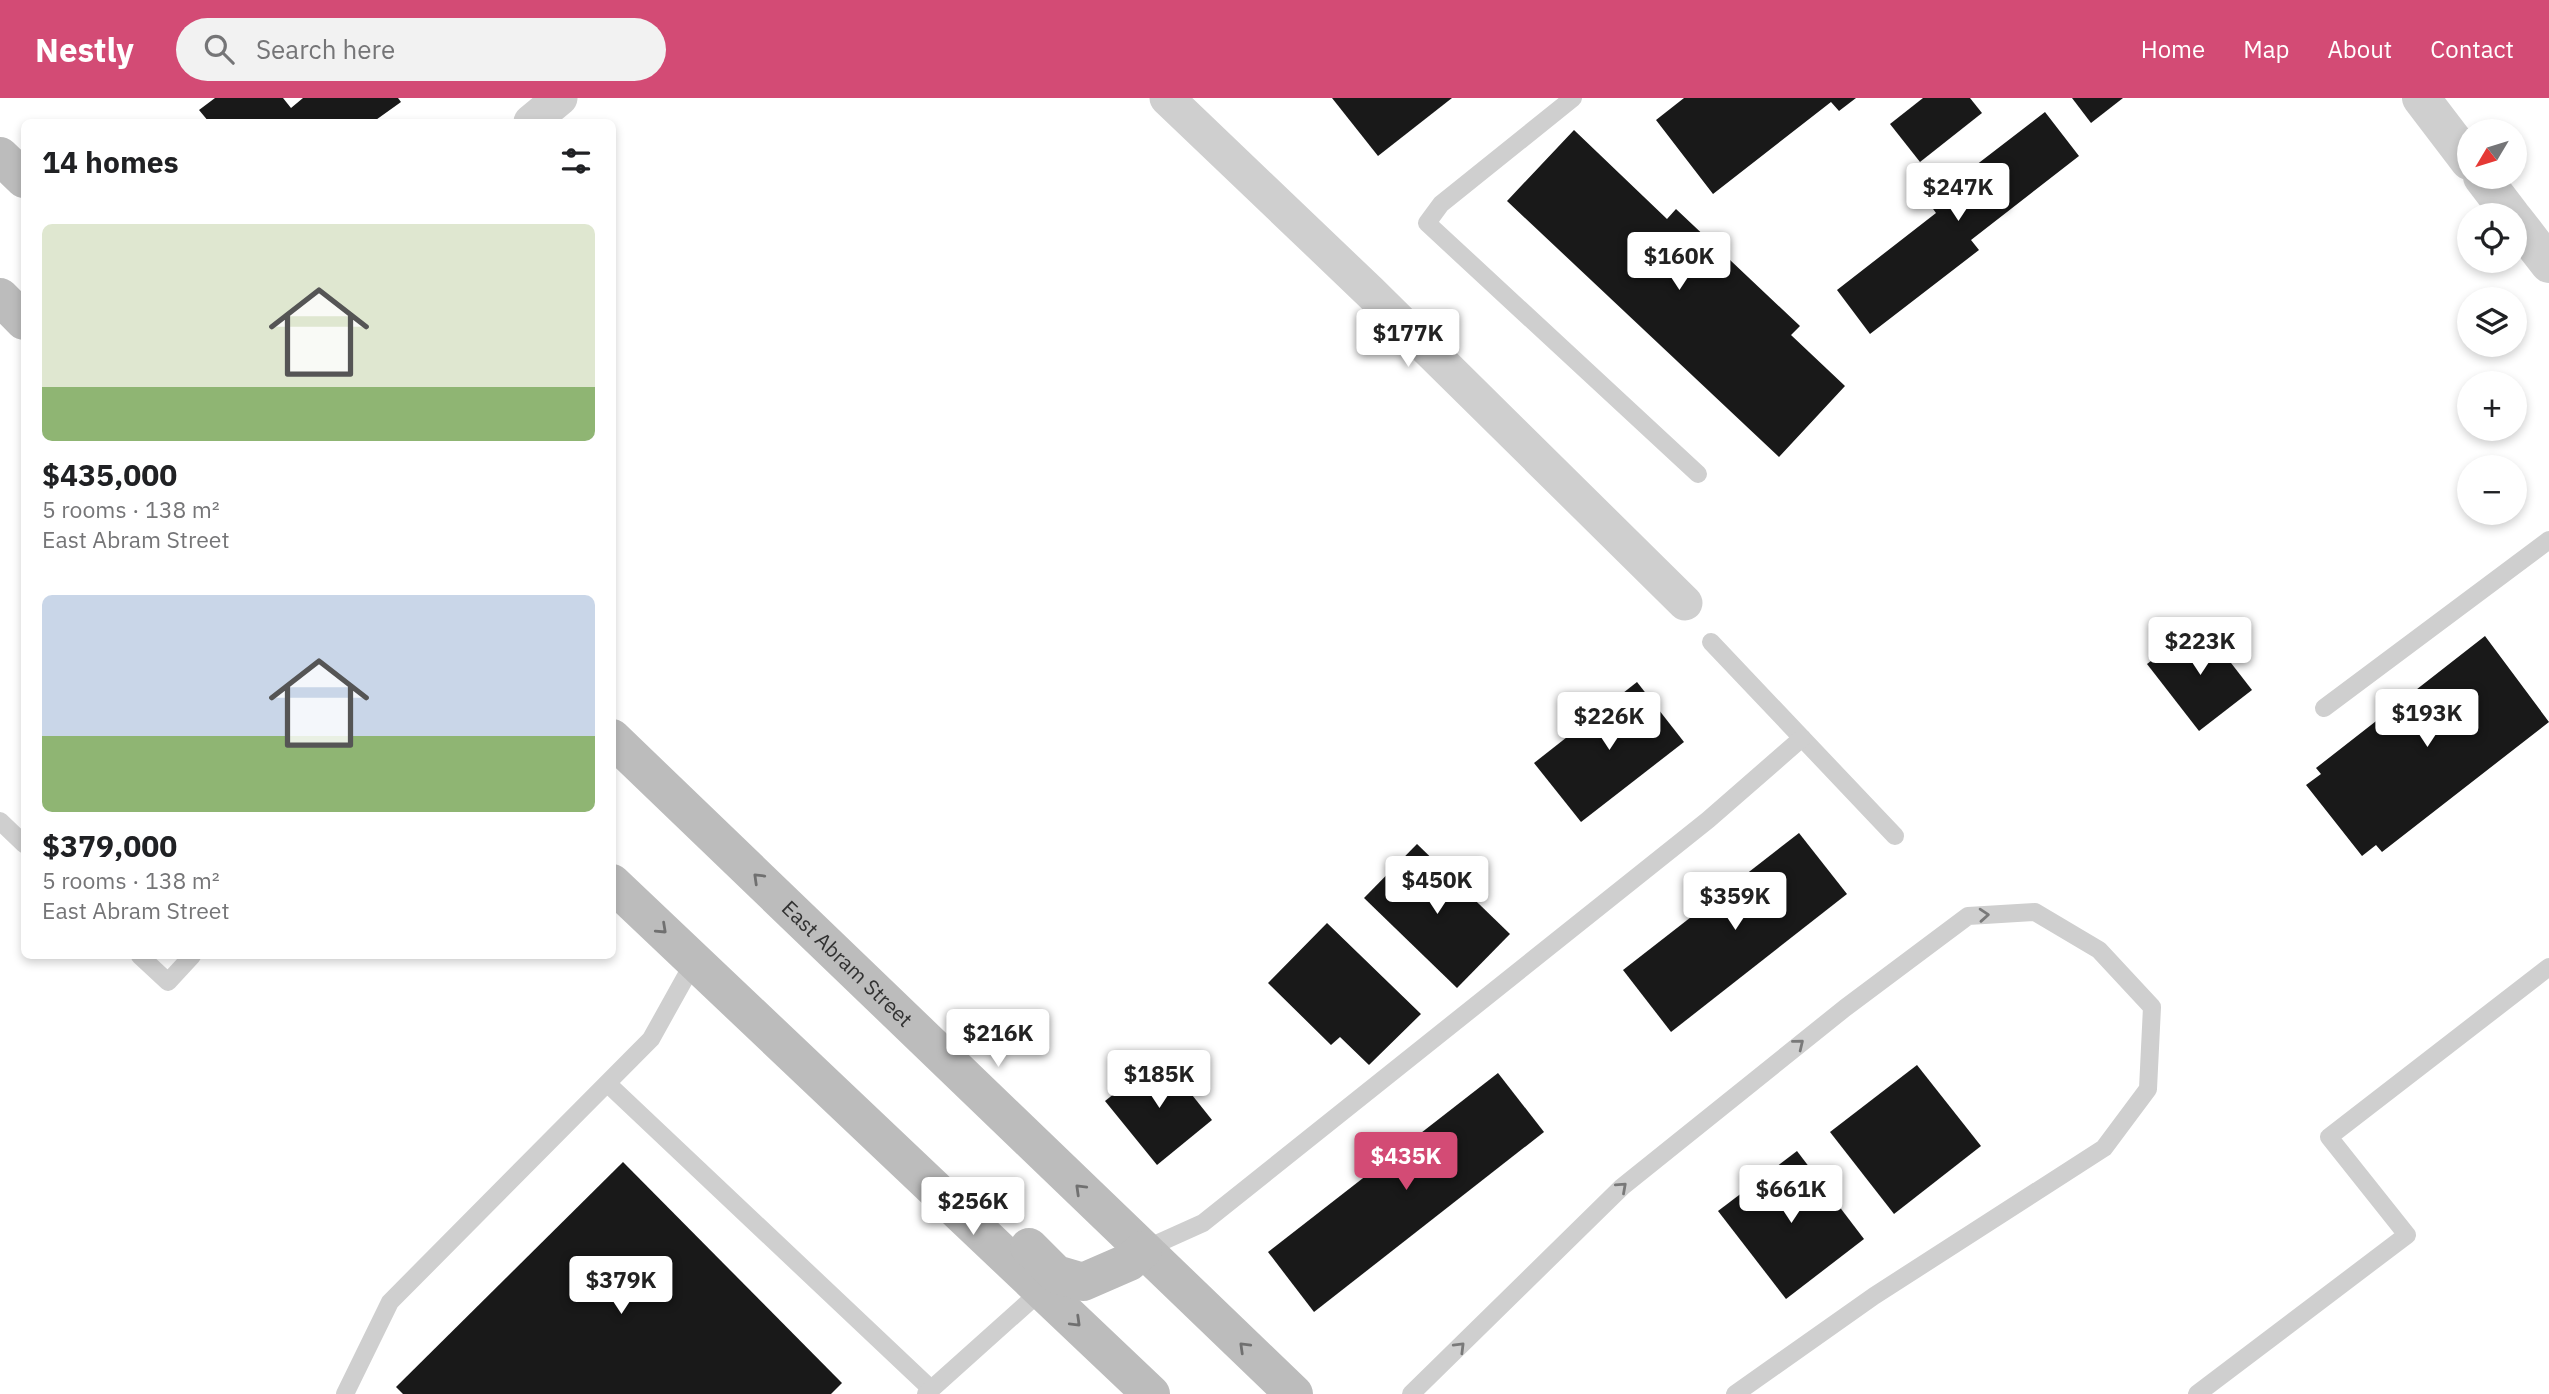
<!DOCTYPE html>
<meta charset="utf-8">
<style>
:root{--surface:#fff;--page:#f2f2f2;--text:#202124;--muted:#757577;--accent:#d34b75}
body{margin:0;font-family:"IBM Plex Sans",sans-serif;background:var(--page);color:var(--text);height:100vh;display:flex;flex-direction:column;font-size:26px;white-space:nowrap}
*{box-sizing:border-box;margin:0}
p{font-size:23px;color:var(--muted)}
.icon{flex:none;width:38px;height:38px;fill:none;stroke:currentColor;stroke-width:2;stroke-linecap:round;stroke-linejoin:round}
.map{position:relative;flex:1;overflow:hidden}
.sheet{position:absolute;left:21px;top:21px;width:595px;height:840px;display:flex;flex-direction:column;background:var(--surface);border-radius:10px;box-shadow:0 4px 10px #0003}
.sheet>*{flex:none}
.needle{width:46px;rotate:232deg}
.tools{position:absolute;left:2457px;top:21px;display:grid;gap:14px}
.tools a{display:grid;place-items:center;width:70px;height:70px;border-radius:50%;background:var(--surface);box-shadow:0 4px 10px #0003;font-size:35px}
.price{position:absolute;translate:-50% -60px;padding:0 16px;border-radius:7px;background:#fff;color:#222;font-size:23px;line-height:46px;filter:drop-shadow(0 2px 4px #0008)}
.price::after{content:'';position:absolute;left:50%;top:42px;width:21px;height:16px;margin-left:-10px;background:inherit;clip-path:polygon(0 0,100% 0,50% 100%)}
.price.active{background:var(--accent);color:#fff}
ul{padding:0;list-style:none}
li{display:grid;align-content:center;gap:14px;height:371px;padding:0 21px}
li span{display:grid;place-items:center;height:217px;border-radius:10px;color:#555}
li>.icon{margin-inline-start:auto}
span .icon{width:126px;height:126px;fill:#fffc;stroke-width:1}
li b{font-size:30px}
h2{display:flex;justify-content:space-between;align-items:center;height:84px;padding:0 21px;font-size:30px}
header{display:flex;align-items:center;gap:42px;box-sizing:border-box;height:98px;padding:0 35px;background:var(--accent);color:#fff}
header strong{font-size:33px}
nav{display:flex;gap:38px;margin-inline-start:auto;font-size:24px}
.search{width:490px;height:63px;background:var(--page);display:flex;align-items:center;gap:18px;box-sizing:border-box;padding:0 24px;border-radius:38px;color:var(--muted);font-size:26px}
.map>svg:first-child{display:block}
.building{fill:#191919}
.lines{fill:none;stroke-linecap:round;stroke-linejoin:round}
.service{stroke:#cfcfcf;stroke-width:18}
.minor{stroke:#cfcfcf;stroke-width:35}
.tertiary{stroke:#cfcfcf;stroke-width:38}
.secondary{stroke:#bcbcbc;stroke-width:38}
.oneway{stroke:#707070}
.oneway2{stroke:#797979}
.labels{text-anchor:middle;stroke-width:7;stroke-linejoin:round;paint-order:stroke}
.street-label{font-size:21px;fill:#323232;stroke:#fff}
</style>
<header>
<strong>Nestly</strong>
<div class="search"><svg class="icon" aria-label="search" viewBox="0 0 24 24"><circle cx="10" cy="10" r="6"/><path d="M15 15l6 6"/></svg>Search here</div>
<nav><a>Home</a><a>Map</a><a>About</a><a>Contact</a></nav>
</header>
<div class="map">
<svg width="2549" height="1296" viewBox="0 0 2549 1296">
<rect width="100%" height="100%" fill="#fff"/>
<g class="building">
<polygon points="215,0 283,0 291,10 303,0 398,0 401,4 373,24 209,24 199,12"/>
<polygon points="1332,0 1452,0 1378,58"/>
<polygon points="1684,0 1856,0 1839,13 1831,4 1713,96 1656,22"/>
<polygon points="1923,0 1970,0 1982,15 1920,64 1890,26"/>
<polygon points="2072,0 2123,0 2091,25"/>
<polygon points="2045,14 2079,58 1971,142 1979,152 1870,236 1837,192 1936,115 1928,104"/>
<polygon points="1574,32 1667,121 1676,111 1800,228 1791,237 1845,288 1779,359 1507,103"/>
<polygon points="2200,525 2252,592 2199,633 2147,566"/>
<polygon points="2485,538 2549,624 2382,754 2376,747 2362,758 2306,687 2321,676 2316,670"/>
<polygon points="1637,584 1684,644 1581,724 1534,665"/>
<polygon points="1799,735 1847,796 1671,934 1623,872"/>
<polygon points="1417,746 1510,836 1457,890 1364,800"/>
<polygon points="1327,825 1421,916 1369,967 1340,939 1331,947 1268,885"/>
<polygon points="1161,958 1212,1022 1157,1067 1105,1003"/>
<polygon points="1917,967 1981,1048 1894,1116 1830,1034"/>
<polygon points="1498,975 1544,1034 1314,1214 1268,1154"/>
<polygon points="1797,1053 1864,1141 1786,1201 1718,1113"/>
<polygon points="623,1064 842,1285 831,1296 403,1296 396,1289"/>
</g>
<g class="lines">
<g class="service">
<polyline points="1573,0 1441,106 1427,125 1698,376"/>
<polyline points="1711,544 1895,738"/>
<polyline points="2324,610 2549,442"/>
<polyline points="0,723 24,746"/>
<polyline points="140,858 168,884 192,858"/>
<polyline points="608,986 931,1291"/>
<polyline points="1143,1152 1203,1125 1708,722 1802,640"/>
<polyline points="345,1296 390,1204 651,941 695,862"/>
<polyline points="926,1296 1042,1192"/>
<polyline points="1411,1296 1622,1089 1845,910 1968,818 2035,814 2099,852 2152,909 2148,991 2104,1050 1874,1198 1735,1296"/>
<polyline points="2197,1296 2407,1137 2329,1039 2549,869"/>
</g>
<g class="minor">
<polyline points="1167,0 1370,194 1685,505"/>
<polyline points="531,24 560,0"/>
</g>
<g class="tertiary">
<polyline points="2421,0 2469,63"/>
<polyline points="2482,79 2511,117"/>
<polyline points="2515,122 2549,166"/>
</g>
<g class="secondary">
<polyline points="0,58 24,81"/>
<polyline points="0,199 24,223"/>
<path id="s1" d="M612 640 1294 1296"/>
<polyline points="612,785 1151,1296"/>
<polyline points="1029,1149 1056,1176 1083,1184 1129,1164 1143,1152"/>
</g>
</g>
<defs><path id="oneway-chevron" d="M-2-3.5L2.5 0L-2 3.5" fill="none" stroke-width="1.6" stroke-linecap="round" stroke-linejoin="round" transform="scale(1.75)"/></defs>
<g class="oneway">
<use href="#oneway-chevron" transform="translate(758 780) rotate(-136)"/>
<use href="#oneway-chevron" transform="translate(662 831) rotate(43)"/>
<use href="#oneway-chevron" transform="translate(1080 1091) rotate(-136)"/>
<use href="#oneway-chevron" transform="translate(1076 1224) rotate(44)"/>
<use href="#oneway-chevron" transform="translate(1244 1249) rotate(-136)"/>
</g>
<g class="oneway2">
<use href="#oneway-chevron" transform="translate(1984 817) rotate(-4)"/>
<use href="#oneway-chevron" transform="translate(1799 946) rotate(-39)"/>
<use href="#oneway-chevron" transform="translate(1622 1089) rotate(-42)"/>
<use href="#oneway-chevron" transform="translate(1460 1249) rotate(-45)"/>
</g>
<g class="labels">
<g class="street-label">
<text dy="7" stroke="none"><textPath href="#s1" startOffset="326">East Abram Street</textPath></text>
</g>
</g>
</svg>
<div class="tools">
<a><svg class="needle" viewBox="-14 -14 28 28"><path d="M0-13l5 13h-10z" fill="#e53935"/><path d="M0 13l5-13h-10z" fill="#757577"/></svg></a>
<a><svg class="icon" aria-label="locate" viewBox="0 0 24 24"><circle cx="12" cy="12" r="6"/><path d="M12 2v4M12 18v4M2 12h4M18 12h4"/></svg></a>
<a><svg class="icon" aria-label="layers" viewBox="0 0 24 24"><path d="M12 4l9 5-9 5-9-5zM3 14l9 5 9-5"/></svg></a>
<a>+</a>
<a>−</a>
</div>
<b class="price" style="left:1958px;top:125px">$247K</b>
<b class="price" style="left:1679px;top:194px">$160K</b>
<b class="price" style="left:1408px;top:271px">$177K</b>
<b class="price" style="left:2200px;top:579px">$223K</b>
<b class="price" style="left:2427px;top:651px">$193K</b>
<b class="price" style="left:1609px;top:654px">$226K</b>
<b class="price" style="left:1437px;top:818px">$450K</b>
<b class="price" style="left:1735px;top:834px">$359K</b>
<b class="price" style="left:998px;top:971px">$216K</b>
<b class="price" style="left:1159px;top:1012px">$185K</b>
<b class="price active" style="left:1406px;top:1094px">$435K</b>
<b class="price" style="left:1791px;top:1127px">$661K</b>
<b class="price" style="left:973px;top:1139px">$256K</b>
<b class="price" style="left:621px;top:1218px">$379K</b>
<section class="sheet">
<h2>14 homes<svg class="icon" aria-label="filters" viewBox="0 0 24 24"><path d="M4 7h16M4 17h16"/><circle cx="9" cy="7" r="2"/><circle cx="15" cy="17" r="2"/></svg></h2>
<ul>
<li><span style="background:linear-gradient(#dfe7d0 75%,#8fb573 0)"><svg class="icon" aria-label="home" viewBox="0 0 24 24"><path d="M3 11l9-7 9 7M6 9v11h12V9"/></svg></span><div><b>$435,000</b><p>5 rooms · 138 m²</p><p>East Abram Street</p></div></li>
<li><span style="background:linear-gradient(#c9d6e8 65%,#8fb573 0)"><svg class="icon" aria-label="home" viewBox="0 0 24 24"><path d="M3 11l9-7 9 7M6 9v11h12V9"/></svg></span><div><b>$379,000</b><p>5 rooms · 138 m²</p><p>East Abram Street</p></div></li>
</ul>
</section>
</div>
